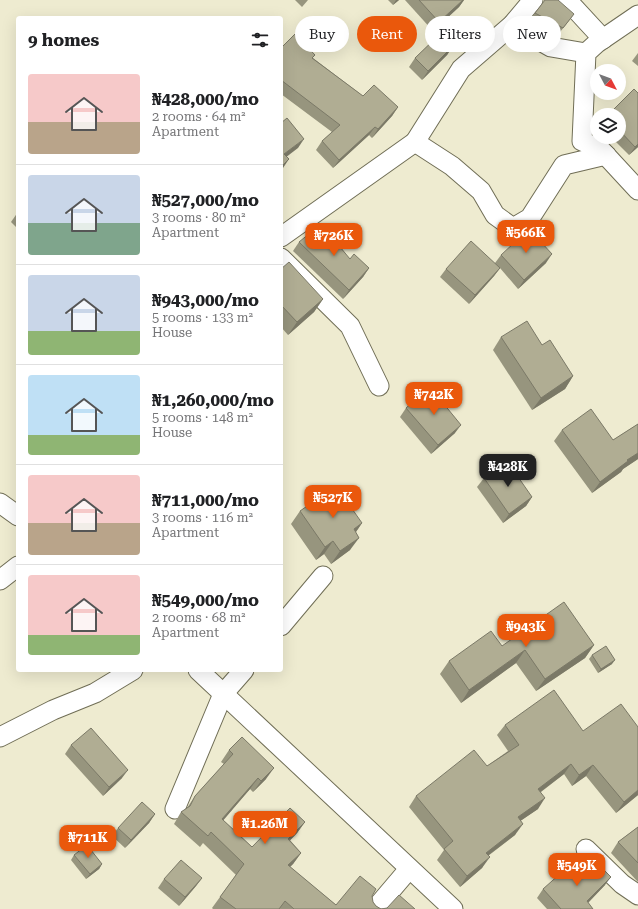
<!DOCTYPE html>
<meta charset="utf-8">
<style>
:root{--surface:#fff;--page:#f6f6f6;--text:#202124;--muted:#757577;--line:#e0e0e0;--accent:#ea580c}
body{margin:0;font-family:"Roboto Serif",serif;background:var(--page);color:var(--text);height:100vh;display:flex;flex-direction:column;font-size:15px;white-space:nowrap}
*{box-sizing:border-box;margin:0}
p{font-size:13px;color:var(--muted)}
.icon{flex:none;width:22px;height:22px;fill:none;stroke:currentColor;stroke-width:2;stroke-linecap:round;stroke-linejoin:round}
.map{position:relative;flex:1;overflow:hidden}
.details{position:absolute;left:16px;top:16px;width:267px;height:656px;display:flex;flex-direction:column;background:var(--surface);border-radius:4px;box-shadow:0 4px 16px #0002}
.details>*{flex:none}
.guide{position:absolute;left:295px;top:16px;width:283px;height:36px;display:flex;gap:8px}
.needle{width:26px;rotate:131deg}
.fabs{position:absolute;left:590px;top:64px;display:grid;gap:8px}
.fabs a{display:grid;place-items:center;width:36px;height:36px;border-radius:50%;background:var(--surface);box-shadow:0 4px 16px #0002;font-size:20px}
.price{position:absolute;translate:-50% -34px;padding:0 9px;border-radius:8px;background:var(--accent);color:#fff;font-size:13px;line-height:26px;filter:drop-shadow(0 1px 2px #0008)}
.price::after{content:'';position:absolute;left:50%;top:24px;width:12px;height:9px;margin-left:-6px;background:inherit;clip-path:polygon(0 0,100% 0,50% 100%)}
.price.current{background:#222;color:#fff}
ul{padding:0;list-style:none}
li{display:flex;align-items:center;gap:12px;height:100px;padding:0 12px}
li+li{border-top:1px solid var(--line)}
li span{display:grid;place-items:center;flex:none;width:112px;height:80px;border-radius:4px;color:#555}
li>.icon{margin-inline-start:auto}
span .icon{width:48px;height:48px;fill:#fffc;stroke-width:1}
li b{font-size:17px}
h2{display:flex;justify-content:space-between;align-items:center;height:48px;padding:0 12px;font-size:17px}
.pill{padding:0 14px;border-radius:18px;background:var(--surface);box-shadow:0 4px 16px #0002;font-size:14px;line-height:36px}
.pill.current{background:var(--accent);color:#fff}
.map>svg:first-child{display:block}
.lines{fill:none;stroke-linecap:round;stroke-linejoin:round}
.street-casing{stroke:#706e56;stroke-width:21}
.street{stroke:#fff;stroke-width:19}
.wall{fill:#97957e}
.shaded-wall{fill:#7b7967}
.building{fill:#b0ad93;stroke:#7b7967}
</style>
<div class="map">
<svg width="638" height="909" viewBox="0 0 638 909">
<rect width="100%" height="100%" fill="#eeebd0"/>
<g class="lines">
<defs>
<g id="street">
<polyline points="533,0 512,25 461,69 415,142 452,166 481,191 495,215 513,228 530,218 564,165 606,155"/>
<polyline points="567,0 603,39"/>
<polyline points="638,15 597,43 586,53 582,141 601,150 638,190"/>
<polyline points="512,25 551,47 586,53"/>
<polyline points="281,237 415,142"/>
<polyline points="281,258 350,326 379,386"/>
<polyline points="0,503 18,516"/>
<polyline points="0,580 18,566"/>
<polyline points="281,626 323,576"/>
<polyline points="198,670 453,909"/>
<polyline points="0,737 53,710 95,693 133,670"/>
<polyline points="175,809 223,694 244,670"/>
<polyline points="586,849 622,884 638,895"/>
<polyline points="375,909 409,869"/>
</g>
</defs>
<use href="#street" class="street-casing"/>
<use href="#street" class="street"/>
</g>
<g class="wall">
<polygon points="295,0 308,0 302,7"/>
<polygon points="388,0 399,0 393,5"/>
<polygon points="405,0 464,0 459,7 433,31"/>
<polygon points="535,13 574,14 568,22 556,37 529,22"/>
<polygon points="453,46 447,55 422,80 409,67 415,58"/>
<polygon points="281,48 313,58 363,96 398,107 392,116 372,138 369,135 333,168 316,150 322,141 332,132 281,94"/>
<polygon points="638,53 638,66 632,61"/>
<polygon points="619,115 638,147 629,155 611,137 619,137"/>
<polygon points="18,212 18,229 11,222"/>
<polygon points="299,242 350,259 369,268 363,277 343,299 293,251"/>
<polygon points="501,255 546,263 518,289 500,268 494,276 469,304 440,277 446,269 495,263"/>
<polygon points="281,269 323,299 314,312 288,335 281,327"/>
<polygon points="501,337 542,345 573,376 565,389 532,410 493,350"/>
<polygon points="406,408 455,433 431,454 400,417"/>
<polygon points="638,424 638,459 623,469 621,472 592,493 554,441 562,430 613,440"/>
<polygon points="484,478 532,497 526,506 503,523 477,487"/>
<polygon points="300,511 362,523 356,532 350,550 331,564 324,554 316,560 291,524"/>
<polygon points="594,645 585,658 536,691 516,663 461,703 440,674 449,661 502,646"/>
<polygon points="592,655 612,664 598,673 589,659"/>
<polygon points="505,725 583,731 638,795 616,813 586,776 572,786 564,774 541,792 538,809 520,821 515,835 488,856 482,868 460,887 437,860 444,850 409,807 416,796 487,766 508,751 497,735"/>
<polygon points="71,745 122,778 103,796 65,754"/>
<polygon points="229,750 266,779 253,792 250,789 223,820 252,847 305,822 297,833 290,840 301,853 293,864 290,867 336,905 372,896 373,902 376,906 381,909 415,909 213,909 212,908 236,875 203,843 200,847 174,824 181,812 187,808 195,796 224,764 221,762"/>
<polygon points="155,814 149,823 125,848 112,836 118,828"/>
<polygon points="638,827 638,882 611,853 618,842"/>
<polygon points="74,855 102,864 99,869 86,879 71,860"/>
<polygon points="563,875 605,885 588,903 593,909 547,909 537,898 543,889"/>
<polygon points="202,878 196,886 179,906 158,888 164,879"/>
</g>
<g class="shaded-wall">
<polygon points="396,0 399,0 393,5"/>
<polygon points="463,0 464,0 459,7 433,31 439,22"/>
<polygon points="453,46 447,55 422,80 428,71"/>
<polygon points="398,107 392,116 372,138 378,129"/>
<polygon points="375,127 369,135 333,168 339,160"/>
<polygon points="304,139 298,148 281,161 284,154"/>
<polygon points="638,144 638,147 629,155 635,147"/>
<polygon points="289,159 283,168 281,170 281,167"/>
<polygon points="552,254 546,263 518,289 524,280"/>
<polygon points="369,268 363,277 343,299 349,290"/>
<polygon points="500,268 494,276 469,304 475,295"/>
<polygon points="323,299 314,312 288,335 297,322"/>
<polygon points="573,376 565,389 532,410 541,398"/>
<polygon points="461,425 455,433 431,454 438,445"/>
<polygon points="638,453 638,459 623,469 621,472 592,493 600,482 627,460"/>
<polygon points="532,497 526,506 503,523 509,514"/>
<polygon points="362,523 353,536 354,529"/>
<polygon points="359,538 350,550 331,564 340,551"/>
<polygon points="333,541 324,554 316,560 325,547"/>
<polygon points="594,645 585,658 536,691 545,679"/>
<polygon points="525,650 516,663 461,703 469,690"/>
<polygon points="615,660 612,664 598,673 601,669"/>
<polygon points="571,764 564,774 531,799 538,789"/>
<polygon points="593,765 586,776 572,786 579,775"/>
<polygon points="274,768 266,779 253,792 261,781"/>
<polygon points="128,770 122,778 103,796 109,787"/>
<polygon points="258,778 250,789 215,830 222,819"/>
<polygon points="638,790 638,795 616,813 624,802"/>
<polygon points="545,798 538,809 510,828 518,817"/>
<polygon points="155,814 149,823 125,848 131,840"/>
<polygon points="305,822 297,833 281,850 288,839"/>
<polygon points="523,824 515,835 478,863 486,853"/>
<polygon points="301,853 293,864 280,876 288,865"/>
<polygon points="490,857 482,868 460,887 467,876"/>
<polygon points="102,864 99,869 86,879 90,874"/>
<polygon points="611,877 605,885 582,909 587,901"/>
<polygon points="202,878 196,886 179,906 185,897"/>
</g>
<g class="building">
<polygon points="419,0 463,0 439,22"/>
<polygon points="545,0 558,0 574,14 563,28 535,13"/>
<polygon points="295,34 315,55 312,58 363,96 374,85 398,107 378,129 375,127 339,160 322,141 340,125 281,80 281,48"/>
<polygon points="440,34 453,46 428,71 415,58"/>
<polygon points="634,89 638,93 638,144 635,147 619,130 619,115 608,115"/>
<polygon points="287,118 304,139 284,154 289,159 281,167 281,123"/>
<polygon points="321,224 350,259 354,254 369,268 349,290 299,242"/>
<polygon points="529,229 552,254 524,280 501,255"/>
<polygon points="471,241 500,268 475,295 446,269"/>
<polygon points="289,262 323,299 297,322 281,305 281,269"/>
<polygon points="527,321 542,345 550,340 573,376 541,398 501,337"/>
<polygon points="430,387 461,425 438,445 406,408"/>
<polygon points="591,409 613,440 638,424 638,453 627,460 628,461 600,482 562,430"/>
<polygon points="507,461 532,497 509,514 484,478"/>
<polygon points="336,486 362,523 354,529 359,538 340,551 333,541 325,547 300,511"/>
<polygon points="564,602 594,645 545,679 525,650 469,690 449,661 491,631 502,646"/>
<polygon points="606,646 615,660 601,669 592,655"/>
<polygon points="554,690 583,731 621,704 638,727 638,790 624,802 593,765 579,775 571,764 538,789 545,798 518,817 523,824 486,853 490,857 467,876 444,849 453,841 416,796 474,750 487,766 519,745 505,725"/>
<polygon points="91,728 128,770 109,787 71,745"/>
<polygon points="242,737 274,768 261,781 258,778 222,819 252,847 290,808 305,822 288,839 301,853 288,865 336,905 360,876 376,889 372,896 373,902 376,906 381,909 387,908 399,895 415,909 294,909 285,901 279,909 236,909 220,897 244,864 211,832 208,836 181,812 190,806 195,796 233,754 229,750"/>
<polygon points="142,802 155,814 131,840 118,828"/>
<polygon points="638,827 638,863 618,842"/>
<polygon points="87,845 102,864 90,874 74,855"/>
<polygon points="181,860 202,878 185,897 164,879"/>
<polygon points="595,861 611,877 587,901 593,909 561,909 543,889 561,873 563,875 571,868 577,875"/>
</g>
</svg>
<div class="fabs">
<a><svg class="needle" viewBox="-14 -14 28 28"><path d="M0-13l5 13h-10z" fill="#e53935"/><path d="M0 13l5-13h-10z" fill="#757577"/></svg></a>
<a><svg class="icon" aria-label="layers" viewBox="0 0 24 24"><path d="M12 4l9 5-9 5-9-5zM3 14l9 5 9-5"/></svg></a>
</div>
<b class="price" style="left:526px;top:254px">₦566K</b>
<b class="price" style="left:334px;top:257px">₦726K</b>
<b class="price" style="left:434px;top:416px">₦742K</b>
<b class="price current" style="left:508px;top:488px">₦428K</b>
<b class="price" style="left:333px;top:519px">₦527K</b>
<b class="price" style="left:526px;top:648px">₦943K</b>
<b class="price" style="left:265px;top:845px">₦1.26M</b>
<b class="price" style="left:88px;top:859px">₦711K</b>
<b class="price" style="left:577px;top:887px">₦549K</b>
<div class="guide">
<a class="pill">Buy</a>
<a class="pill current">Rent</a>
<a class="pill">Filters</a>
<a class="pill">New</a>
</div>
<section class="details">
<h2>9 homes<svg class="icon" aria-label="filters" viewBox="0 0 24 24"><path d="M4 7h16M4 17h16"/><circle cx="9" cy="7" r="2"/><circle cx="15" cy="17" r="2"/></svg></h2>
<ul>
<li><span style="background:linear-gradient(#f6c9c9 60%,#b9a48a 0)"><svg class="icon" aria-label="home" viewBox="0 0 24 24"><path d="M3 11l9-7 9 7M6 9v11h12V9"/></svg></span><div><b>₦428,000/mo</b><p>2 rooms · 64 m²</p><p>Apartment</p></div></li>
<li><span style="background:linear-gradient(#c9d6e8 60%,#7fa58c 0)"><svg class="icon" aria-label="home" viewBox="0 0 24 24"><path d="M3 11l9-7 9 7M6 9v11h12V9"/></svg></span><div><b>₦527,000/mo</b><p>3 rooms · 80 m²</p><p>Apartment</p></div></li>
<li><span style="background:linear-gradient(#c9d6e8 70%,#8fb573 0)"><svg class="icon" aria-label="home" viewBox="0 0 24 24"><path d="M3 11l9-7 9 7M6 9v11h12V9"/></svg></span><div><b>₦943,000/mo</b><p>5 rooms · 133 m²</p><p>House</p></div></li>
<li><span style="background:linear-gradient(#bfe0f5 75%,#8fb573 0)"><svg class="icon" aria-label="home" viewBox="0 0 24 24"><path d="M3 11l9-7 9 7M6 9v11h12V9"/></svg></span><div><b>₦1,260,000/mo</b><p>5 rooms · 148 m²</p><p>House</p></div></li>
<li><span style="background:linear-gradient(#f6c9c9 60%,#b9a48a 0)"><svg class="icon" aria-label="home" viewBox="0 0 24 24"><path d="M3 11l9-7 9 7M6 9v11h12V9"/></svg></span><div><b>₦711,000/mo</b><p>3 rooms · 116 m²</p><p>Apartment</p></div></li>
<li><span style="background:linear-gradient(#f6c9c9 75%,#8fb573 0)"><svg class="icon" aria-label="home" viewBox="0 0 24 24"><path d="M3 11l9-7 9 7M6 9v11h12V9"/></svg></span><div><b>₦549,000/mo</b><p>2 rooms · 68 m²</p><p>Apartment</p></div></li>
</ul>
</section>
</div>
